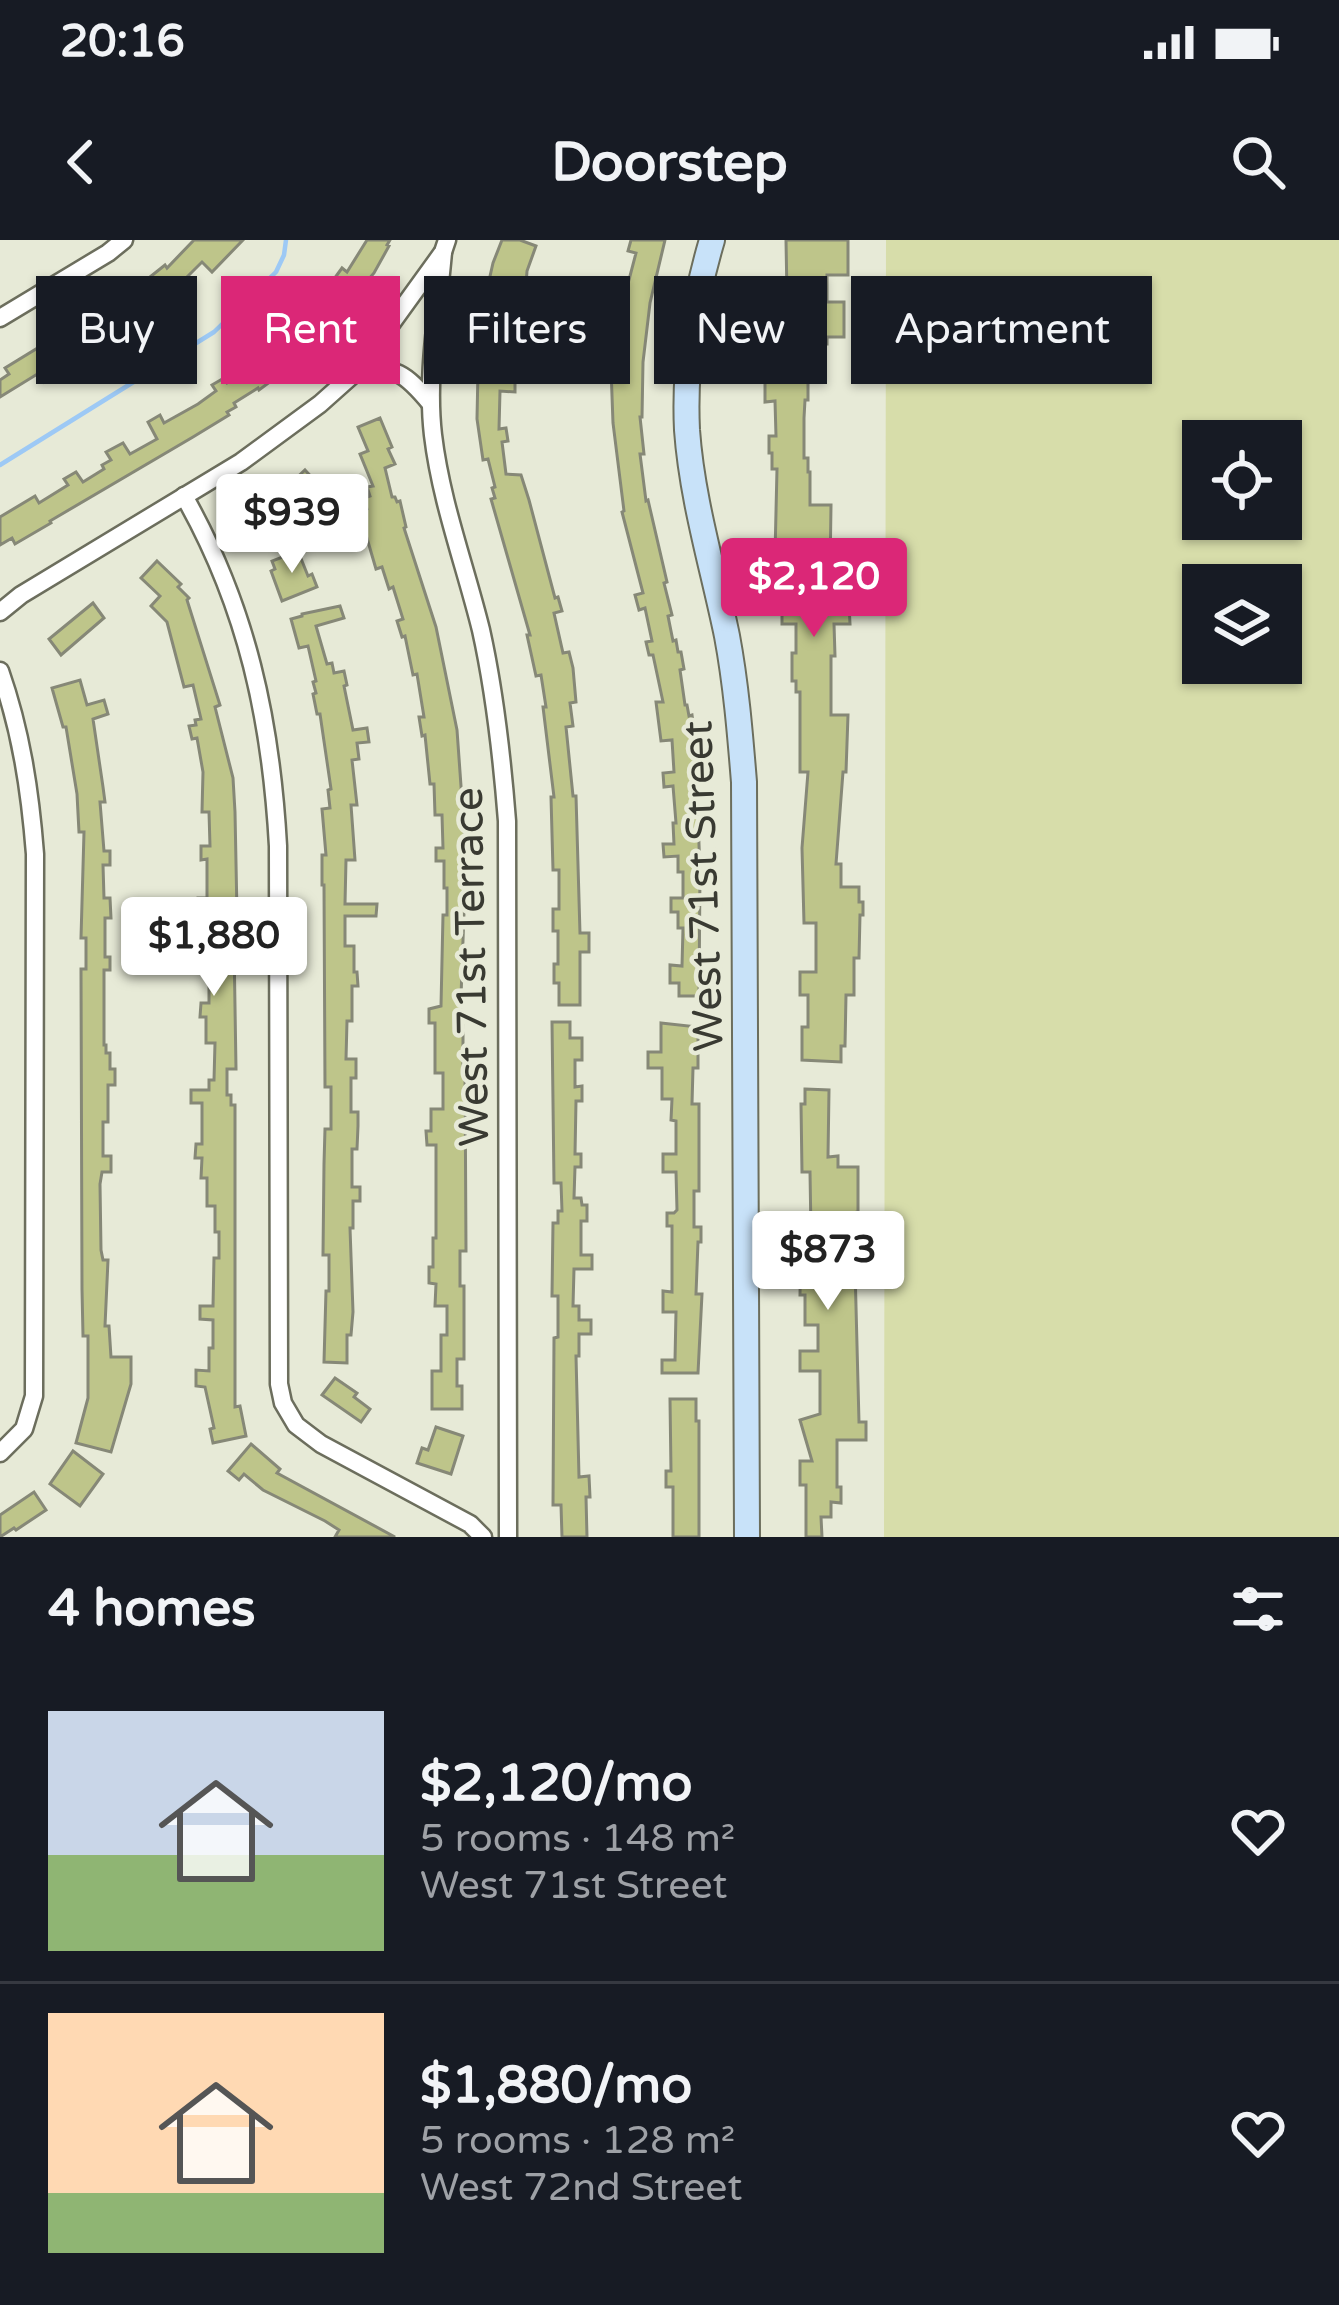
<!DOCTYPE html>
<meta charset="utf-8">
<style>
:root{--surface:#171b24;--page:#242831;--text:#f1f3f6;--muted:#9ea1a6;--line:#363941;--accent:#db2777}
body{margin:0;font-family:"Varela Round",sans-serif;background:var(--page);color:var(--text);height:100vh;display:flex;flex-direction:column;font-size:45px;white-space:nowrap}
*{box-sizing:border-box;margin:0}
p{font-size:39px;color:var(--muted)}
.icon{flex:none;width:66px;height:66px;fill:none;stroke:currentColor;stroke-width:2;stroke-linecap:round;stroke-linejoin:round}
.map{position:relative;height:1297px;overflow:hidden}
.sheet{display:flex;flex-direction:column;background:var(--surface);flex:1}
.sheet>*{flex:none}
.top-card{position:absolute;left:36px;top:36px;width:1269px;height:108px;display:flex;gap:24px}
.tools{position:absolute;left:1182px;top:180px;display:grid;gap:24px}
.tools a{display:grid;place-items:center;width:120px;height:120px;border-radius:0px;background:var(--surface);box-shadow:0 3px 9px #0004;font-size:60px}
.price{position:absolute;translate:-50% -102px;padding:0 27px;border-radius:12px;background:#fff;color:#222;font-size:39px;line-height:78px;filter:drop-shadow(0 3px 6px #0008)}
.price::after{content:'';position:absolute;left:50%;top:72px;width:36px;height:27px;margin-left:-18px;background:inherit;clip-path:polygon(0 0,100% 0,50% 100%)}
.price.selected{background:var(--accent);color:#fff}
ul{padding:0;list-style:none}
li{display:flex;align-items:center;gap:36px;height:300px;padding:0 48px}
li+li{border-top:3px solid var(--line)}
li span{display:grid;place-items:center;flex:none;width:336px;height:240px;border-radius:0px;color:#555}
li>.icon{margin-inline-start:auto}
span .icon{width:144px;height:144px;fill:#fffc;stroke-width:1}
li b{font-size:51px}
h2{display:flex;justify-content:space-between;align-items:center;height:144px;padding:0 48px;font-size:51px}
.pill{padding:0 42px;border-radius:0px;background:var(--surface);box-shadow:0 3px 9px #0004;font-size:42px;line-height:108px}
.pill.selected{background:var(--accent);color:#fff}
.status{display:flex;justify-content:space-between;align-items:center;height:84px;padding:0 60px;background:var(--surface);direction:ltr}
.status svg{height:33px;fill:currentColor}
header{display:flex;justify-content:space-between;align-items:center;height:156px;padding:0 48px;background:var(--surface);font-size:54px;font-weight:800}
.map>svg:first-child{display:block}
.green{fill:#d7ddaa;fill-rule:evenodd}
.lines{fill:none;stroke-linecap:round;stroke-linejoin:round}
.stream{stroke:#9dc9f5;stroke-width:4.5}
.building{fill:#bec58a;stroke:#868877;stroke-width:3}
.street-casing{stroke:#6c6e5d;stroke-width:21}
.secondary-casing{stroke:#6c6e5d;stroke-width:28}
.street{stroke:#fff;stroke-width:16}
.secondary{stroke:#c8e2f9;stroke-width:24}
.labels{text-anchor:middle;stroke-width:9;stroke-linejoin:round;paint-order:stroke}
.street-label{font-size:42px;fill:#393a32;stroke:#e7ead7}
</style>
<div class="status"><b>20:16</b><svg viewBox="0 0 49 12"><path d="M0 12V9h3v3zM5 12V6h3v6zM10 12V3h3v9zM15 12V0h3v12zM26 1h20v11H26zM47 4h2v5h-2z"/></svg></div>
<header><svg class="icon" aria-label="back" viewBox="0 0 24 24"><path d="M15 5l-7 7 7 7"/></svg>Doorstep<svg class="icon" aria-label="search" viewBox="0 0 24 24"><circle cx="10" cy="10" r="6"/><path d="M15 15l6 6"/></svg></header>
<div class="map">
<svg width="1339" height="1297" viewBox="0 0 1339 1297">
<rect width="100%" height="100%" fill="#e7ead7"/>
<path class="green" d="M886 0H1339V1297H884ZM1203 201H1281V279H1203ZM1203 345H1281V423H1203Z"/>
<g class="lines">
<polyline class="stream" points="0,225 214,92 276,32 284,15 286,0"/>
</g>
<g class="building">
<polygon points="194,0 243,0 212,32 202,22 180,44 183,47 162,63 167,70 156,78 153,75 130,89 126,82 86,105 90,112 80,119 76,113 53,127 57,133 44,142 39,133 0,157 0,140 9,134 5,128 41,106 43,110 93,79 91,75 118,59 120,61 165,25 167,28"/>
<polygon points="367,0 390,0 387,5 389,6 374,33 301,119 259,150 258,148 234,163 236,167 227,172 229,175 193,197 50,281 51,283 15,304 12,298 0,305 0,277 35,256 39,263 68,245 64,239 76,232 83,242 104,229 102,225 111,220 106,212 123,203 130,214 157,199 148,182 160,175 164,183 198,164 216,151 212,145 224,138 227,143 258,123 251,116 263,107 268,113 296,92 292,88 301,79 306,83 324,62 310,52 320,39 329,46 342,28 347,32"/>
<polygon points="502,0 520,0 536,6 527,31 526,45 521,44 513,81 517,82 516,96 510,95 504,139 515,139 515,152 500,151 499,189 506,188 508,201 502,202 506,234 521,235 529,260 555,358 558,357 562,371 554,373 563,413 569,412 573,428 576,462 570,463 573,486 566,487 573,556 576,556 580,693 589,693 589,712 580,712 580,765 559,765 559,743 554,743 554,724 558,724 558,691 553,691 553,669 559,669 559,630 553,630 551,557 554,557 543,467 546,467 541,435 536,436 527,395 530,395 491,259 495,258 492,248 495,247 488,219 483,220 477,179 478,131 484,63 493,23"/>
<polygon points="631,0 665,0 650,63 643,122 642,177 640,177 644,214 640,214 646,261 648,260 667,342 664,343 672,375 668,376 673,401 676,400 678,412 681,412 684,429 680,430 685,465 687,465 689,476 692,475 695,497 700,631 699,756 679,756 679,743 670,743 670,725 682,726 683,688 678,688 678,672 671,672 671,658 683,658 683,632 678,632 678,616 664,617 663,604 674,604 673,583 676,583 673,546 664,547 663,533 674,532 672,500 661,501 656,462 663,462 653,415 649,415 646,402 652,401 645,368 639,370 635,355 643,353 622,272 624,271 613,183 611,128 615,128 622,77 616,76 619,58 624,59 636,13 628,11"/>
<polygon points="786,0 848,0 848,35 827,35 827,62 844,62 844,97 827,97 827,104 818,104 818,109 815,109 816,141 808,141 808,160 805,160 804,178 804,218 808,218 808,232 810,232 810,265 831,265 830,333 835,333 835,365 849,364 850,384 834,384 835,416 831,416 831,475 848,475 846,532 843,532 836,624 841,624 841,647 859,647 859,662 863,662 863,675 860,675 859,718 854,718 854,755 846,755 845,806 841,806 841,822 802,820 802,787 808,787 808,755 800,755 800,732 816,732 816,683 804,683 802,608 808,532 800,532 800,452 796,452 796,441 792,441 792,413 796,413 796,384 782,384 782,362 801,361 800,315 775,315 777,229 772,229 772,213 769,213 769,196 776,196 775,161 765,162 765,137 774,137 773,88 783,88 782,56 787,56"/>
<polygon points="380,178 392,207 388,209 395,224 385,228 392,257 395,257 397,262 400,261 406,287 404,288 436,387 457,490 466,616 460,785 463,785 463,827 465,827 466,1011 460,1011 460,1046 464,1046 464,1119 457,1119 457,1146 462,1146 462,1169 432,1169 432,1131 441,1131 441,1095 447,1095 447,1066 435,1066 436,1044 429,1043 429,1027 433,1027 433,998 436,998 436,905 427,905 426,891 431,891 431,869 443,869 443,833 435,833 435,783 429,783 429,769 441,766 443,675 447,675 447,648 444,648 444,621 436,621 436,608 443,608 442,575 435,575 434,544 430,544 425,495 422,496 419,477 424,477 417,434 413,435 405,396 402,397 397,381 403,379 393,347 389,349 382,327 376,329 359,271 367,269 364,258 370,256 367,247 373,246 360,214 368,211 358,187"/>
<polygon points="305,230 318,244 293,268 304,279 292,290 284,282 279,287 263,270"/>
<polygon points="298,311 308,336 312,334 317,347 282,361 271,331 275,329 272,321"/>
<polygon points="157,321 181,344 178,347 189,358 187,360 220,465 215,467 233,538 235,572 237,674 231,674 231,704 234,704 236,829 227,829 227,855 231,855 231,865 235,865 235,1167 240,1166 246,1196 213,1203 210,1189 214,1188 205,1147 196,1146 196,1130 209,1131 209,1108 213,1108 213,1080 200,1079 200,1066 213,1066 214,1018 219,1018 219,992 215,992 215,966 207,966 207,938 201,938 202,918 195,918 196,904 202,904 202,863 191,863 191,850 209,850 209,840 214,840 215,803 206,803 206,777 200,777 201,763 209,763 209,701 202,701 202,674 198,674 198,658 207,658 207,619 201,620 201,606 210,606 209,572 202,572 203,532 197,498 192,499 189,486 196,485 195,480 201,479 193,445 184,447 167,382 151,366 160,356 141,338"/>
<polygon points="93,363 104,378 61,415 49,399"/>
<polygon points="340,366 344,378 316,386 327,424 332,423 334,433 344,431 347,445 344,446 353,490 367,488 369,502 357,503 359,519 352,520 357,565 351,565 355,620 346,620 345,664 377,664 376,676 345,676 345,706 354,706 354,732 357,732 358,746 352,746 352,781 347,781 346,819 356,819 356,838 351,838 351,872 358,872 358,886 357,909 352,909 352,947 360,947 360,961 353,961 353,988 350,988 353,1072 351,1095 347,1095 347,1123 324,1122 326,1051 329,1051 329,1015 323,1015 324,924 325,889 331,889 331,847 325,847 324,645 322,645 322,615 326,615 322,569 330,568 328,550 331,549 320,474 317,474 313,454 316,453 313,442 316,441 308,406 299,408 291,379 302,376 302,374"/>
<polygon points="80,440 87,465 104,460 108,474 93,479 103,547 105,562 100,562 104,611 110,611 110,625 103,625 104,658 110,658 111,678 105,678 105,717 110,717 110,730 104,730 104,805 106,805 106,813 110,813 110,829 115,829 115,845 108,845 108,882 103,882 103,916 111,916 111,932 102,932 100,944 101,1010 103,1020 108,1020 105,1086 109,1086 111,1117 131,1117 131,1144 111,1212 76,1203 88,1158 88,1096 83,1096 82,1049 81,729 86,729 86,698 81,698 84,592 79,592 77,554 66,487 63,487 52,448"/>
<polygon points="552,782 570,782 570,798 582,798 582,820 575,820 575,847 582,846 582,861 576,861 575,914 581,914 581,927 575,927 574,958 581,958 582,965 587,965 587,981 581,981 581,1015 592,1015 592,1029 574,1029 573,1066 579,1066 579,1080 591,1080 591,1094 579,1094 579,1116 576,1116 579,1237 589,1236 590,1257 586,1257 587,1297 562,1297 561,1265 553,1265 554,1098 558,1097 558,1056 552,1056 553,983 558,983 558,971 562,971 561,943 554,943"/>
<polygon points="661,783 698,787 698,828 693,828 692,864 699,864 699,951 694,951 694,987 701,987 701,1002 698,1002 696,1054 702,1054 698,1133 662,1133 662,1120 675,1120 676,1072 663,1072 663,1051 672,1052 672,986 667,986 667,973 674,973 677,970 676,932 663,932 663,914 676,914 676,881 671,880 672,859 662,859 662,828 648,828 648,812 661,812"/>
<polygon points="805,849 829,850 828,917 838,916 838,927 858,927 858,972 831,976 831,1002 850,1002 851,1028 855,1028 859,1182 866,1182 866,1200 837,1200 837,1247 841,1247 841,1263 831,1262 831,1277 821,1277 822,1297 806,1297 806,1245 800,1245 800,1221 812,1221 800,1180 820,1174 820,1131 800,1131 800,1111 818,1111 818,1085 805,1085 805,1055 800,1055 801,992 811,992 810,932 802,932 801,864 805,864"/>
<polygon points="335,1138 357,1153 354,1157 370,1169 361,1182 322,1155"/>
<polygon points="670,1159 696,1159 696,1181 699,1181 699,1297 673,1297 673,1247 666,1247 666,1231 671,1231"/>
<polygon points="436,1187 463,1196 451,1234 417,1223 422,1208 428,1210"/>
<polygon points="251,1204 280,1229 277,1233 395,1297 335,1297 339,1290 325,1281 263,1250 244,1234 239,1240 228,1231"/>
<polygon points="73,1211 103,1234 80,1266 50,1244"/>
<polygon points="34,1252 46,1270 16,1290 14,1288 0,1297 0,1275"/>
</g>
<g class="lines">
<defs>
<g id="street">
<path d="M443 12C438 72 426 135 433 195 441 262 465 325 481 390 495 453 502 517 507 581L508 1297"/>
<polyline points="0,78 108,13 124,0"/>
<path d="M357 131C395 125 406 134 430 163"/>
<path d="M184 256C247 367 271 480 278 606L279 1144 283 1163 296 1185 321 1204 470 1284 483 1297"/>
<polyline points="0,372 21,355 241,222 320,164 357,131 443,12 447,0"/>
<path d="M0 431C21 491 30 550 35 614L34 1156 24 1189 0 1213"/>
</g>
<path id="secondary" d="M712 0C694 61 684 126 687 190 692 260 713 328 727 396 736 444 740 493 744 542L747 1297"/>
</defs>
<use href="#street" class="street-casing"/>
<use href="#secondary" class="secondary-casing"/>
<use href="#street" class="street"/>
<use href="#secondary" class="secondary"/>
</g>
<g class="labels">
<g class="street-label">
<text transform="translate(702 646) rotate(-92)" y="15">West 71st Street</text>
<text transform="translate(470 727) rotate(-91)" y="15">West 71st Terrace</text>
</g>
</g>
</svg>
<div class="tools">
<a><svg class="icon" aria-label="locate" viewBox="0 0 24 24"><circle cx="12" cy="12" r="6"/><path d="M12 2v4M12 18v4M2 12h4M18 12h4"/></svg></a>
<a><svg class="icon" aria-label="layers" viewBox="0 0 24 24"><path d="M12 4l9 5-9 5-9-5zM3 14l9 5 9-5"/></svg></a>
</div>
<b class="price" style="left:292px;top:336px">$939</b>
<b class="price selected" style="left:814px;top:400px">$2,120</b>
<b class="price" style="left:214px;top:759px">$1,880</b>
<b class="price" style="left:828px;top:1073px">$873</b>
<div class="top-card">
<a class="pill">Buy</a>
<a class="pill selected">Rent</a>
<a class="pill">Filters</a>
<a class="pill">New</a>
<a class="pill">Apartment</a>
</div>
</div>
<section class="sheet">
<h2>4 homes<svg class="icon" aria-label="filters" viewBox="0 0 24 24"><path d="M4 7h16M4 17h16"/><circle cx="9" cy="7" r="2"/><circle cx="15" cy="17" r="2"/></svg></h2>
<ul>
<li><span style="background:linear-gradient(#c9d6e8 60%,#8fb573 0)"><svg class="icon" aria-label="home" viewBox="0 0 24 24"><path d="M3 11l9-7 9 7M6 9v11h12V9"/></svg></span><div><b>$2,120/mo</b><p>5 rooms · 148 m²</p><p>West 71st Street</p></div><svg class="icon" aria-label="heart" viewBox="0 0 24 24"><path d="M12 20l-8-8c-3-5 5-10 8-4 3-6 11-1 8 4z"/></svg></li>
<li><span style="background:linear-gradient(#ffd9b3 75%,#8fb573 0)"><svg class="icon" aria-label="home" viewBox="0 0 24 24"><path d="M3 11l9-7 9 7M6 9v11h12V9"/></svg></span><div><b>$1,880/mo</b><p>5 rooms · 128 m²</p><p>West 72nd Street</p></div><svg class="icon" aria-label="heart" viewBox="0 0 24 24"><path d="M12 20l-8-8c-3-5 5-10 8-4 3-6 11-1 8 4z"/></svg></li>
</ul>
</section>
